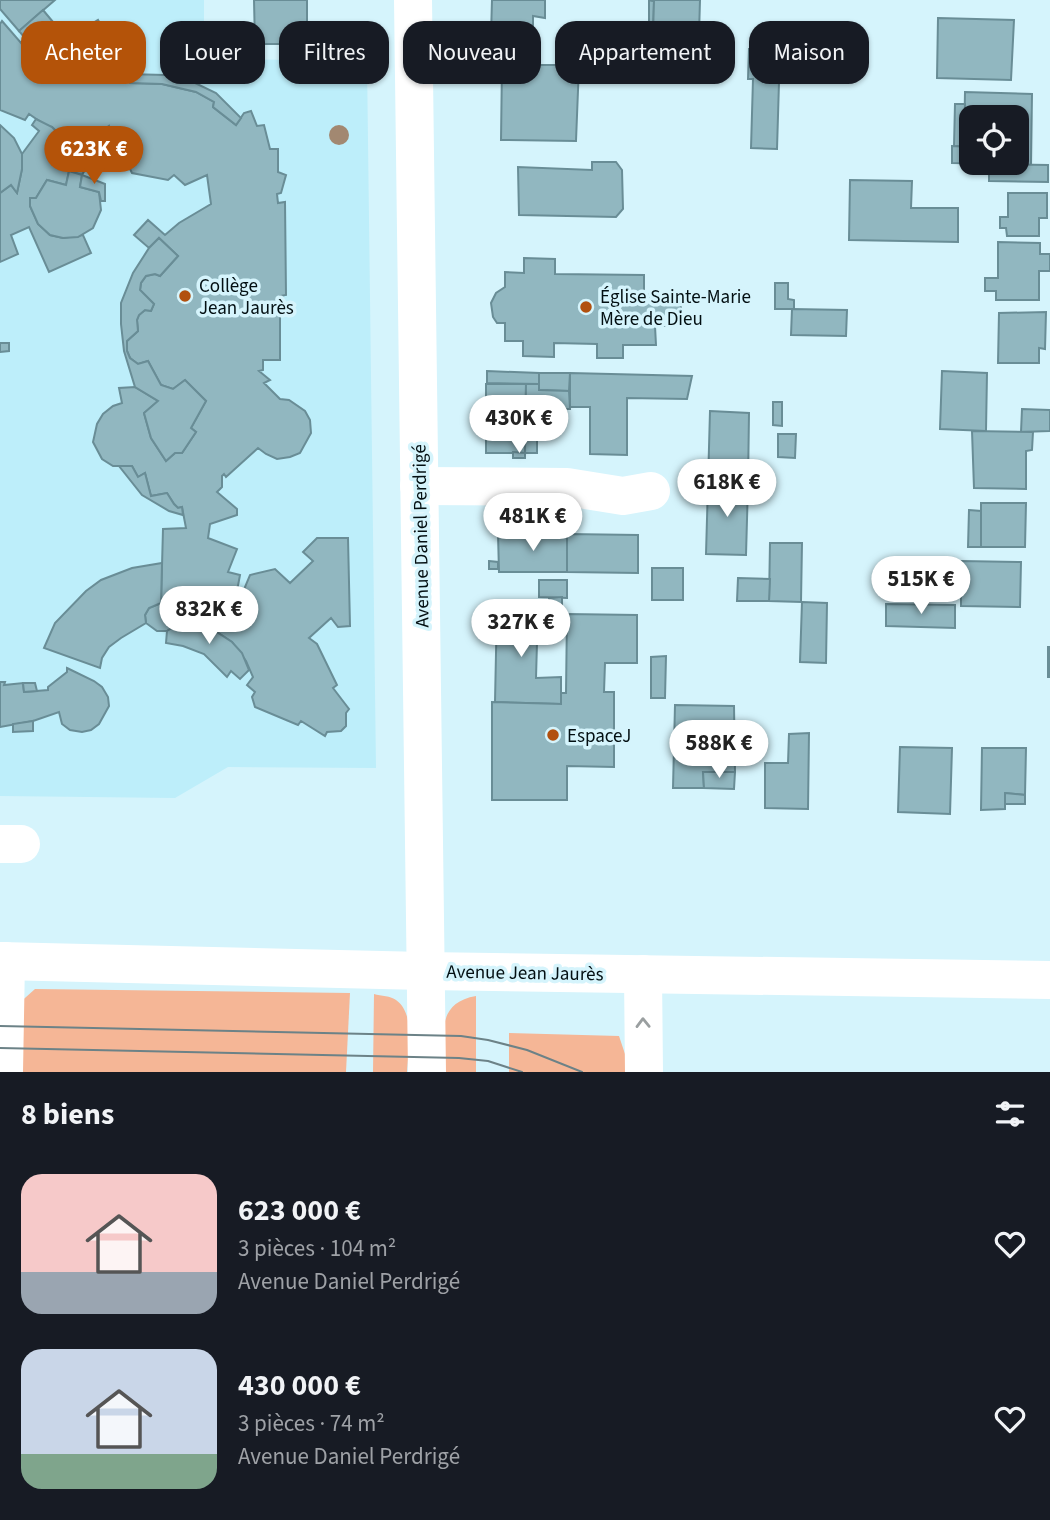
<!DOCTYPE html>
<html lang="fr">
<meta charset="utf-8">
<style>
:root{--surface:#171b24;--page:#242831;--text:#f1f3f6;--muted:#9ea1a6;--accent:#b45309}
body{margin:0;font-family:"Source Sans 3",sans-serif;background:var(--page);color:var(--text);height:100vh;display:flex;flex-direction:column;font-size:26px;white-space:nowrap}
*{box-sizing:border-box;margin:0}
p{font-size:23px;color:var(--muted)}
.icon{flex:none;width:38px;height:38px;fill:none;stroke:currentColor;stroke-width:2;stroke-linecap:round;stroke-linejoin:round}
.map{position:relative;height:1072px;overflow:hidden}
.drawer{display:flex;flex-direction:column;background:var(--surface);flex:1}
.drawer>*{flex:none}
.banner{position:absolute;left:21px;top:21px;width:1008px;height:63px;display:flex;gap:14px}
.tools{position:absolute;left:959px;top:105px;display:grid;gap:14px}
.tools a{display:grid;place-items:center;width:70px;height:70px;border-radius:14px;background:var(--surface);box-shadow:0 2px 5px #0004;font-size:35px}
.price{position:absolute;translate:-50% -60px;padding:0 16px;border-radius:24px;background:#fff;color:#222;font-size:23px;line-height:46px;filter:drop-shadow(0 2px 4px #0008)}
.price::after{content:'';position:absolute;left:50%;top:42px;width:21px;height:16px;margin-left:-10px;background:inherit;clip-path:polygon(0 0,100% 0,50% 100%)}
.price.active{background:var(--accent);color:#fff}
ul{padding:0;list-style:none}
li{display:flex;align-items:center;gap:21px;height:175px;padding:0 21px}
li span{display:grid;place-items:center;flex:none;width:196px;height:140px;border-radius:21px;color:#555}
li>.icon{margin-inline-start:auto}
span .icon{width:84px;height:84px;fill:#fffc;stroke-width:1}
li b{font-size:30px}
h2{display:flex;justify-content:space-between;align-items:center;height:84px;padding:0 21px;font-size:30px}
.tag{padding:0 24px;border-radius:21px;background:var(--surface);box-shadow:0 2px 5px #0004;font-size:24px;line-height:63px}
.tag.active{background:var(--accent);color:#fff}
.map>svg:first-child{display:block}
.built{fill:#bdeefa}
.green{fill:#f5b696}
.building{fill:#91b7c0;stroke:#698d96;stroke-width:2}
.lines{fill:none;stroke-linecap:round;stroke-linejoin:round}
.minor{stroke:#fff;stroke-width:38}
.major{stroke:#fff;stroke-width:38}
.tram{stroke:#6c8287;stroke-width:2}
.tree{fill:#a28871}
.oneway{stroke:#9a9fa0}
.poi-dot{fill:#b1500f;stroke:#d5f4fc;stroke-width:2.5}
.labels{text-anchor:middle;stroke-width:7;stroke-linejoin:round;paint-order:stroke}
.poi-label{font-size:19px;fill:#030f12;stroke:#d5f4fc;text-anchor:start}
.street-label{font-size:19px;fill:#030f12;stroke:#d5f4fc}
</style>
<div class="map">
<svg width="1050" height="1072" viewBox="0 0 1050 1072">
<rect width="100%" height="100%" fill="#d5f4fc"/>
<polygon class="built" points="0,0 204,0 204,58 367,62 376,768 228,767 175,798 0,796"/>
<g class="green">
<polygon points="35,989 350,993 346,1072 16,1072 16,1006"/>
<path d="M374 994C381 996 391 996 396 1000 416 1014 408 1052 407 1072H373Z"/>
<path d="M476 996V1072H444C444 1039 434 1003 476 996Z"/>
<polygon points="509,1033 619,1036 631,1072 509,1072"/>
</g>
<g class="building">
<polygon points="0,0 55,0 19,31 0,9"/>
<polygon points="254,0 307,0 307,44 255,44"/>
<polygon points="492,0 545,0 545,18 533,16 533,35 491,35"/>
<polygon points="649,0 654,1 653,33 649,33"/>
<polygon points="649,0 700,0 699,34 653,33 654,1"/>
<polygon points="43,10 63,34 60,37 70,47 86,23 88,26 98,20 106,34 88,47 93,56 116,49 130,83 162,84 196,92 214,102 213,107 236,125 244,113 251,111 257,126 264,125 270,149 278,149 278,172 286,175 281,193 277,194 278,203 285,202 286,295 280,296 280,360 263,360 263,370 259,371 270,380 264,383 280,399 289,400 305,411 310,420 311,433 300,453 290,457 277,459 266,454 258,448 226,477 224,474 222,476 222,487 217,492 237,509 237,515 210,524 208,538 237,549 228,572 240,575 237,591 243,592 250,575 275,569 290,583 313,561 303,552 317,538 348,538 350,626 338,627 331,618 309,638 317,644 337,685 333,688 349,709 346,713 346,726 341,731 327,732 325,736 301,721 298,725 255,707 252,697 255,692 247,685 253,677 246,661 232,642 212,629 177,617 173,627 167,631 157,631 146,623 145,615 149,608 161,603 163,529 186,528 182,507 178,508 174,504 167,493 151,496 145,473 138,477 132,466 113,466 102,459 93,442 97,424 103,414 113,406 122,403 119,388 135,387 158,401 144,413 151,438 166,461 175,453 182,453 196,432 191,428 206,401 185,380 173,389 161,385 148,361 138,364 130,358 127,351 127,341 138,331 137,320 139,315 145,310 151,311 154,304 140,290 141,283 146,276 155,274 160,276 178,256 159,238 149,248 134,235 148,220 165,235 179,223 211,204 207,175 185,185 174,175 168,180 132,173 109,126 98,135 89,149 78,142 62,145 53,138 55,130 52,127 45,125 29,114 25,120 0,110 0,24 2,21 21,43 25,38 19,31"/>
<polygon points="938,18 1014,20 1011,80 937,78"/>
<polygon points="749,49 780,49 777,149 751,148 753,79 748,79"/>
<polygon points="780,53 790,54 789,73 779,73"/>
<polygon points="502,65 579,65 576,141 501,140"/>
<polygon points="126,74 165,75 191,81 216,93 241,118 236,125 213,107 214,102 196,92 162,84 130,83"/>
<polygon points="965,92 1032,94 1031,165 1006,164 1017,163 1017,117 971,117 971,147 964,147"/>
<polygon points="955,104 965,104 964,147 954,146"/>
<polygon points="36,119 52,127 55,130 53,138 62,145 78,142 89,149 98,135 109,126 112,134 98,147 82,175 69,171 66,185 47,180 36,198 30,198 30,206 38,224 50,235 63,238 83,235 91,253 49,272 29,227 11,235 18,254 0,262 0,193 11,185 17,193 22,169 22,154 39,131 32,125"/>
<polygon points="0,125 14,138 22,154 22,169 17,193 11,185 0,193"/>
<polygon points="952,146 971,147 971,163 1006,164 952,163"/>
<polygon points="592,162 616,162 622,170 623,209 616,217 519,215 518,167 592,170"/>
<polygon points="989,164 1048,165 1048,182 989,181"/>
<polygon points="69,171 82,175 80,187 99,192 101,210 93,228 78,237 63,238 50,235 38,224 30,206 30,198 36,198 47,180 66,185"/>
<polygon points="82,175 105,184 105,201 101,201 99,192 80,187"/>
<polygon points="850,180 912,181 911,208 958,208 958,242 849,240"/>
<polygon points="1008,193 1047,193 1047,218 1039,218 1039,236 1007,236 1006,228 1000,228 1000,217 1008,217"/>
<polygon points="159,238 178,256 160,276 155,274 146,276 141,283 140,290 154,304 151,311 145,310 139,315 137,320 138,331 127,341 127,351 130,358 138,364 148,361 161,385 173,389 185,380 206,401 191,428 196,432 182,453 175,453 166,461 151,438 144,413 158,401 135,387 124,351 121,324 121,303 133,273 149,248"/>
<polygon points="998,242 1040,243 1040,254 1050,254 1050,271 1039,271 1039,300 996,300 996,291 985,291 985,278 998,278"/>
<polygon points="524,258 555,259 555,274 644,275 644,294 681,294 681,326 655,326 656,345 623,345 623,358 597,358 597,344 554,343 554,357 523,356 523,341 505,341 505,323 497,323 493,317 491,303 496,293 505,287 505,272 524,273"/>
<polygon points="775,283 788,283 788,299 794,300 794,309 775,309"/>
<polygon points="792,309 847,310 846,336 791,335"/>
<polygon points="1046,312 1045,349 1039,348 1039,363 998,363 999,313"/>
<polygon points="0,343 9,343 9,351 0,352"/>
<polygon points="487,371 539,373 539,384 487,383"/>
<polygon points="942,371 987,373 986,431 940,429"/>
<polygon points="539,373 570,373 569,391 539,390"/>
<polygon points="570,373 692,376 687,399 627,398 627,455 590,454 590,407 570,407"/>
<polygon points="486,384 526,384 525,453 486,453"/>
<polygon points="526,384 539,384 539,390 569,391 570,409 537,409 537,453 525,453"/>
<polygon points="773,402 782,402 782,426 773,425"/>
<polygon points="1022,409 1050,410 1050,431 1021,432"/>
<polygon points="710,411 749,413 748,484 708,484"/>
<polygon points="972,431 1033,432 1032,450 1026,451 1026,489 974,488"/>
<polygon points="778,434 796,434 795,458 778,457"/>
<polygon points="513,452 525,453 525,458 513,458"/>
<polygon points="119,466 132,466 138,477 145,473 151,496 167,493 174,504 178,508 182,507 183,515 169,511 142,495"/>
<polygon points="708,484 748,484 746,555 706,554"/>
<rect x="758" y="484" width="14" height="9"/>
<polygon points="981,503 1026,503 1025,547 981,547"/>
<polygon points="969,510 981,511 981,547 968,547"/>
<polygon points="498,534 567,534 567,572 499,572"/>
<polygon points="567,534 638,535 638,573 567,572"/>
<polygon points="770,543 802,543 801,602 769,601"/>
<polygon points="489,561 498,562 498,569 489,569"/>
<polygon points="961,561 1021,562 1020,607 961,606"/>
<polygon points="162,563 161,603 149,608 145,615 146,623 121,638 109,647 102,658 100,668 44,648 55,623 86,591 101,580 132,568"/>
<rect x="652" y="568" width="31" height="32"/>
<polygon points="738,578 770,579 769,601 737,601"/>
<polygon points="539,580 567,580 567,598 539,597"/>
<polygon points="562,597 562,632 550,632 549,598"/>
<polygon points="802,602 827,603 826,663 800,662"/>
<polygon points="886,604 955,605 955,628 886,626"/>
<polygon points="497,605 538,607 536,678 561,677 561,704 495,702"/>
<polygon points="567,614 637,615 637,663 605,663 604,692 614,692 614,767 567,766 567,800 492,800 492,702 561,704 561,693 566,693"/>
<polygon points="177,617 212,629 232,642 242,653 249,670 240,679 231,671 227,677 204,654 183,646 166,643 167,631 173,627"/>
<rect x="1048" y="647" width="2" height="30"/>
<polygon points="666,656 665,698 651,698 651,657"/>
<polygon points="67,668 94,681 102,687 108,697 109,706 99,724 91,730 82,732 70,730 62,724 59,712 33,721 0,727 0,682 5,682 4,685 23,683 24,692 48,690 48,687 67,672"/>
<polygon points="23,683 35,683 37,691 24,692"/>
<polygon points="675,705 734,706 735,772 703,772 704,788 673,788"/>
<polygon points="33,721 33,731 13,732 13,724"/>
<polygon points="809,733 808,809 765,808 765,763 788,763 789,734"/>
<polygon points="900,747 952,748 950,814 898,812"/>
<polygon points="982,748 1026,748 1025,795 1005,793 1005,809 981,810"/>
<polygon points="703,772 735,772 734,789 704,788"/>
<polygon points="1005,793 1025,795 1025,804 1005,804"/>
</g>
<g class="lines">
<g class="minor">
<polyline points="413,0 427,1072"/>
<polyline points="419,486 567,487 623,496 651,491"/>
<polyline points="0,844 21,844"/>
<polyline points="643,974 644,1072"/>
<polyline points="4,1072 6,961"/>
</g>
<polyline class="major" points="0,961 424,971 1050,980"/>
<g class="tram">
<polyline points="0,1026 461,1036 488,1040 527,1050 582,1072"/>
<polyline points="0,1048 459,1058 488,1061 522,1072"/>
</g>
</g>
<circle class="tree" cx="339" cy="135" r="10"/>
<defs><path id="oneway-chevron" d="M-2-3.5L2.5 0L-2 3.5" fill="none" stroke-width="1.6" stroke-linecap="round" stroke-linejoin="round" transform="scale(1.75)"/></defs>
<use class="oneway" href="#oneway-chevron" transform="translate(643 1023) rotate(-91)"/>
<g class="poi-dot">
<circle cx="185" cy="296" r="7"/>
<circle cx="586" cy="307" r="7"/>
<circle cx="553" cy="735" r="7"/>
</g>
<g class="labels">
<g class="poi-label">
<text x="199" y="292">Collège<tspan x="199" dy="22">Jean Jaurès</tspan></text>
<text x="600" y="303">Église Sainte-Marie<tspan x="600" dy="22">Mère de Dieu</tspan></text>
<text x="567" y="742">EspaceJ</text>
</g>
<g class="street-label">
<text transform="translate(420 536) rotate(-91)" y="7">Avenue Daniel Perdrigé</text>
<text transform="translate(525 972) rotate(1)" y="7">Avenue Jean Jaurès</text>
</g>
</g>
</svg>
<div class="tools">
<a><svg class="icon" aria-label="locate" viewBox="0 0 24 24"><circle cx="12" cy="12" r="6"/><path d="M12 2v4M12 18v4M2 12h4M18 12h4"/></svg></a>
</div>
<b class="price active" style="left:94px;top:186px">623K €</b>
<b class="price" style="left:519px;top:455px">430K €</b>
<b class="price" style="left:727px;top:519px">618K €</b>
<b class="price" style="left:533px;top:553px">481K €</b>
<b class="price" style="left:921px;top:616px">515K €</b>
<b class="price" style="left:209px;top:646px">832K €</b>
<b class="price" style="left:521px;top:659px">327K €</b>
<b class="price" style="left:719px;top:780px">588K €</b>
<div class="banner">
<a class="tag active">Acheter</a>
<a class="tag">Louer</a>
<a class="tag">Filtres</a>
<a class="tag">Nouveau</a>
<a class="tag">Appartement</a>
<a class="tag">Maison</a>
</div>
</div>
<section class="drawer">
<h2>8 biens<svg class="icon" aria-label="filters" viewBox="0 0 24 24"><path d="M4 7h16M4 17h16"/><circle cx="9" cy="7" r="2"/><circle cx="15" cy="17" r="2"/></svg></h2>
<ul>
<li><span style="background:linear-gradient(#f6c9c9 70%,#9aa5b1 0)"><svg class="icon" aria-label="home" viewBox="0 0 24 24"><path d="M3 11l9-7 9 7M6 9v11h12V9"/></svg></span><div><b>623 000 €</b><p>3 pièces · 104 m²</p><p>Avenue Daniel Perdrigé</p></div><svg class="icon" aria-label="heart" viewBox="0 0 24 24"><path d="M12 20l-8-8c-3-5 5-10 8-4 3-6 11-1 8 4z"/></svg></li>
<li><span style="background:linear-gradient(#c9d6e8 75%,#7fa58c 0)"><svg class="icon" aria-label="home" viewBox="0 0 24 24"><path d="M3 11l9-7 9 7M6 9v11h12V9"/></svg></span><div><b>430 000 €</b><p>3 pièces · 74 m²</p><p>Avenue Daniel Perdrigé</p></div><svg class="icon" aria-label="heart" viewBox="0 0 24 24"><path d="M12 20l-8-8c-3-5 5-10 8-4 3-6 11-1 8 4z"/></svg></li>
</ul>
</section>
